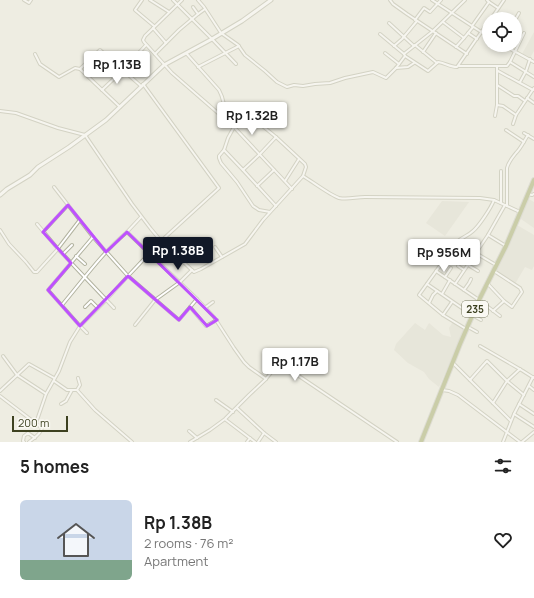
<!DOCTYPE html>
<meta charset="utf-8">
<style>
:root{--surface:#fff;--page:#f6f6f6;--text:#222;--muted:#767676;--line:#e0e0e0;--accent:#111827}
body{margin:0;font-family:Manrope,sans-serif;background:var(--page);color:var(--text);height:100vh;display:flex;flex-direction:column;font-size:15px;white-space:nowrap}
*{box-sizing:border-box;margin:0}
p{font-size:13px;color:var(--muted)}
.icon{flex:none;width:22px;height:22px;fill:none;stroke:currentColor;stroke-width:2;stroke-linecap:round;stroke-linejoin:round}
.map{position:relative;height:442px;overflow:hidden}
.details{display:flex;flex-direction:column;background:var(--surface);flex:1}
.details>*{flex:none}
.controls{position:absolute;left:482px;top:12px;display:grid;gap:8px}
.controls a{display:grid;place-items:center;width:40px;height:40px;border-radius:50%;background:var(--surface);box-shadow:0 2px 6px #0003;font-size:20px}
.scale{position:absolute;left:12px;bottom:10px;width:56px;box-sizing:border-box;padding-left:4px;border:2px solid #3d4120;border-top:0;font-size:11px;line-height:14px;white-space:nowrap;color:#3d4120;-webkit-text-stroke:3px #faf9f3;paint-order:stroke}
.price{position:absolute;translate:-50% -34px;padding:0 9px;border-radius:4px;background:#fff;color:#222;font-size:13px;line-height:26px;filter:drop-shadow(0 1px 2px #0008)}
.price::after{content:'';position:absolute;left:50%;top:24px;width:12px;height:9px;margin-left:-6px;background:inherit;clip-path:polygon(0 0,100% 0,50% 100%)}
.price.active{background:var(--accent);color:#fff}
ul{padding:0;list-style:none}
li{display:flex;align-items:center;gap:12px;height:100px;padding:0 20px}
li+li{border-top:1px solid var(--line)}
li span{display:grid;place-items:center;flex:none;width:112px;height:80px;border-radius:6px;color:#555}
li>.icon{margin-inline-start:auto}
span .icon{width:48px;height:48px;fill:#fffc;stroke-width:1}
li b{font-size:17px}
h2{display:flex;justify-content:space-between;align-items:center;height:48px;padding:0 20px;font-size:17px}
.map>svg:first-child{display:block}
.built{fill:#deddd0}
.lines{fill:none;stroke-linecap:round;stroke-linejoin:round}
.minor-casing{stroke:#b2b3a0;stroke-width:4}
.tertiary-casing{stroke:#b2b3a0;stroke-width:5}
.primary-casing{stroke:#c9cac1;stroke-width:6}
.minor{stroke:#fff;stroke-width:2}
.tertiary{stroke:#fff;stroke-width:3}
.primary{stroke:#9ea763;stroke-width:4}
.marked{fill:none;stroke:#be51fe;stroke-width:3;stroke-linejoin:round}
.labels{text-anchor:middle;stroke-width:4;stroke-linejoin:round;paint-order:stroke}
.shield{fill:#faf9f3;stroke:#76785f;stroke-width:1}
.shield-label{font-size:10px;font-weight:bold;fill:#3d4120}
</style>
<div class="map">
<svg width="534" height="442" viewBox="0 0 534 442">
<rect width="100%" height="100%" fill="#eeede2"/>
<g class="built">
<polygon points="534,32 534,51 530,58 522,54"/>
<polygon points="527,198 534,202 534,228 518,217"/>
<polygon points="442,201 469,202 445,236 426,223"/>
<polygon points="517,225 534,235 534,266 532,270 525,267 515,284 494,269"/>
<polygon points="453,322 464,330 439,387 429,379 424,372 408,363 394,350 396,344 415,323 425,330 429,323 443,335 451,337 449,328"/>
</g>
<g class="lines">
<defs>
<g id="minor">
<polyline points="24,0 29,3 31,0"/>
<polyline points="142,0 135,10 154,26"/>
<polyline points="150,0 169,12"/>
<polyline points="173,0 212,39 236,64"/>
<polyline points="182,0 145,36 143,40 144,42 172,73 234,127 292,189"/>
<polyline points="198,0 204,7 221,33 238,45 245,55 265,71 277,82 287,87 294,85 303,86 315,84 330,83 345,78 373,72 386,78 396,68 405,56 404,54 433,31 465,0"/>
<polyline points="390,0 393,4 407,14 467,54"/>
<polyline points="432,0 489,37"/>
<polyline points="489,2 498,8"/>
<polyline points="198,14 205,9"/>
<polyline points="491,19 504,0"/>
<polyline points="415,20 424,8 430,12 441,0"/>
<polyline points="515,20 519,13"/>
<polyline points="443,22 464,38 456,47"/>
<polyline points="389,23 414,46"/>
<polyline points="472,26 489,2 487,0"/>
<polyline points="515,27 516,27 515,29"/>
<polyline points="153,28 166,43"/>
<polyline points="468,33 477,39"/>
<polyline points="380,34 404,54"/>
<polyline points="464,38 473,27"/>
<path d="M415 45 437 63 438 62C445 63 450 67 457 67L489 21"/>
<polyline points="503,45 534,62"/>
<polyline points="394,46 402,39 417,21"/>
<polyline points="423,52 436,33"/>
<path d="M186 53 219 90C224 99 225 109 226 119"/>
<polyline points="385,53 399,64"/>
<polyline points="35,54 40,64 59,77 75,68 80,69 120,107"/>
<polyline points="155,54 179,30 198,14 193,7"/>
<polyline points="405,56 428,71 437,63"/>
<polyline points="510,62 534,77"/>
<polyline points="459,66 507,66 510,62 524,33"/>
<polyline points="198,67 239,46"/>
<polyline points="396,68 408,67 414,63"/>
<polyline points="80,69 100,50 141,86"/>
<polyline points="498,71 533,90"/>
<polyline points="520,82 526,71 530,59"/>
<polyline points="497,85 514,96 518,96 525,101"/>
<polyline points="102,90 123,70 146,45"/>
<polyline points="527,98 534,103"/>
<polyline points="497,105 503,106 516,115"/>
<polyline points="0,111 16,113 58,128 85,135 132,204 151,229 161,241 194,272 201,269 245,244 263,220 303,176 306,167 305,164 276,137 249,115 240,122 234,127 228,138 224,150 219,156 219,158 221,163 237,182 253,206 259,210 270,212"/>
<polyline points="495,116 497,105 497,66"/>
<polyline points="513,124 516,115 534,88"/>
<polyline points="506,130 524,142"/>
<polyline points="524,133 534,139"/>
<polyline points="224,150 243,170 276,206"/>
<polyline points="243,170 260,154 276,137"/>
<path d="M303 176C313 182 330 195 339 198 348 200 356 197 365 197L480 198 494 200 520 212"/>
<polyline points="285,181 299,159"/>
<polyline points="257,186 274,170"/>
<polyline points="54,187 93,237 128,276 179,320 197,299"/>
<polyline points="528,194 532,195 534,194"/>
<polyline points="501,203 501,171"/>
<path d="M507 206V168C509 161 512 158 516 153 521 148 524 141 528 135"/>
<polyline points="141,217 127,232 197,299 214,317 234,348 244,362 249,367 266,379 249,395 225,419 210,430 190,442"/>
<polyline points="37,224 58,249 114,308"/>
<polyline points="0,230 9,244 26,262 34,272 37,272 56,251 79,221"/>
<polyline points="43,232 68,205"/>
<polyline points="488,235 506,246"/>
<polyline points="457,242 496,265"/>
<polyline points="215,247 222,257"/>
<polyline points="63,254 72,245"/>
<polyline points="76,256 85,264"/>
<polyline points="468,265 478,271"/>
<polyline points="458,266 464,270"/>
<polyline points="436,271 479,300 500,316"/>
<polyline points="445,277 451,268"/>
<polyline points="427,284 472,315 481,320"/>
<polyline points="455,284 488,235 505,205"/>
<polyline points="488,284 504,301 512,307 522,292 520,288 494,271"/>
<polyline points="464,290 469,283 471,279"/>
<polyline points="442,294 450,280"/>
<polyline points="429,303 433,295 437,291"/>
<path d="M62 305C83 280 102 253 127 232"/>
<polyline points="85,307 91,301 98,308"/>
<polyline points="190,307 206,326 217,320"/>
<polyline points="206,307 213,302"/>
<polyline points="493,311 504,301"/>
<polyline points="443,315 452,302"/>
<polyline points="135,325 155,300 180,282 192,270"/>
<polyline points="468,327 477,332"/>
<path d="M466 329 443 315 419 295 457 242C462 237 468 236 473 231 479 226 491 208 494 200"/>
<polyline points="87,333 80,326 48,290 93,237"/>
<polyline points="480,346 523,371 534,378"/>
<polyline points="3,356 17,375 46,394"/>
<polyline points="453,363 511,421"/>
<polyline points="78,378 80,385 77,390 95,410 132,442"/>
<polyline points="266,379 278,364 281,364 397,442"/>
<polyline points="470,380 486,362 487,361 507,381 524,395"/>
<polyline points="54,381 67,390 77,390"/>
<polyline points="529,386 534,390"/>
<polyline points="442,390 449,391 458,395 520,442"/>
<polyline points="0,391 29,364 54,378"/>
<path d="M0 396 42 428C41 434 34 438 29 442"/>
<polyline points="216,400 233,412"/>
<polyline points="493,403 507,381 520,369"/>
<polyline points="61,404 66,401 72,390"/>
<polyline points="519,404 534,414"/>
<polyline points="237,408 264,433 276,442"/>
<polyline points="514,414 534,427"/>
<polyline points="226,420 255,442"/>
<polyline points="36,423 46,394 59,371 70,342 80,326 106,300 128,276 161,241 219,188 143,84"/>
<polyline points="189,431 197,438"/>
<polyline points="24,442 23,441 24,436 28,433 35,438"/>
<polyline points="247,442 250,438"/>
<polyline points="258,442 264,433"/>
<polyline points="503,442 514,414 533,377"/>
<polyline points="522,442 534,432"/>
</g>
<polyline id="tertiary" points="0,195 7,189 30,175 38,167 69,147 106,120 164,65 212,39 242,21 271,0"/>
<polyline id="primary" points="421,442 460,344 479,300 506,246 534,180"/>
</defs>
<use href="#minor" class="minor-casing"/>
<use href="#tertiary" class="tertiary-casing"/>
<use href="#primary" class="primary-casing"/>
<use href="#minor" class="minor"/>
<use href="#tertiary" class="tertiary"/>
<use href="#primary" class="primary"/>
</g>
<path d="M0 0H534V442H0ZM68 205 106 252 127 232 217 320 207 326 190 307 179 320 128 276 80 326 48 290 71 263 43 232Z" fill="#eeede2" fill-opacity=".55" fill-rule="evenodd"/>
<path class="marked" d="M68 205 106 252 127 232 217 320 207 326 190 307 179 320 128 276 80 326 48 290 71 263 43 232Z"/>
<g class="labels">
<rect class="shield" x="462" y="301" width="26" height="16" rx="3"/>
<g class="shield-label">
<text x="475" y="313">235</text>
</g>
</g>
</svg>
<div class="controls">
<a><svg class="icon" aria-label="locate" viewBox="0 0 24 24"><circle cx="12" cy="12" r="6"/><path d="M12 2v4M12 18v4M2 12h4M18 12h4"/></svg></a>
</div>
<div class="scale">200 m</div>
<b class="price" style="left:117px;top:85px">Rp 1.13B</b>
<b class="price" style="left:252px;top:136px">Rp 1.32B</b>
<b class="price active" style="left:178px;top:271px">Rp 1.38B</b>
<b class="price" style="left:444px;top:273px">Rp 956M</b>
<b class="price" style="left:295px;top:382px">Rp 1.17B</b>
</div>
<section class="details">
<h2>5 homes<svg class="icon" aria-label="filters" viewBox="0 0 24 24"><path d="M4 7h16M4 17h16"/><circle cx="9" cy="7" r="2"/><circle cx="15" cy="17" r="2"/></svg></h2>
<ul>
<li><span style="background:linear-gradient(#c9d6e8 75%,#7fa58c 0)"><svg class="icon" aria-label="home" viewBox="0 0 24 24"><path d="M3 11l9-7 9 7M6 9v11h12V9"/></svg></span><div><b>Rp 1.38B</b><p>2 rooms · 76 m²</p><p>Apartment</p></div><svg class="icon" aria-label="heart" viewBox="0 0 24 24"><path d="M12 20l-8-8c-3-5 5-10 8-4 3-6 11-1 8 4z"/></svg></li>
</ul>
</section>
